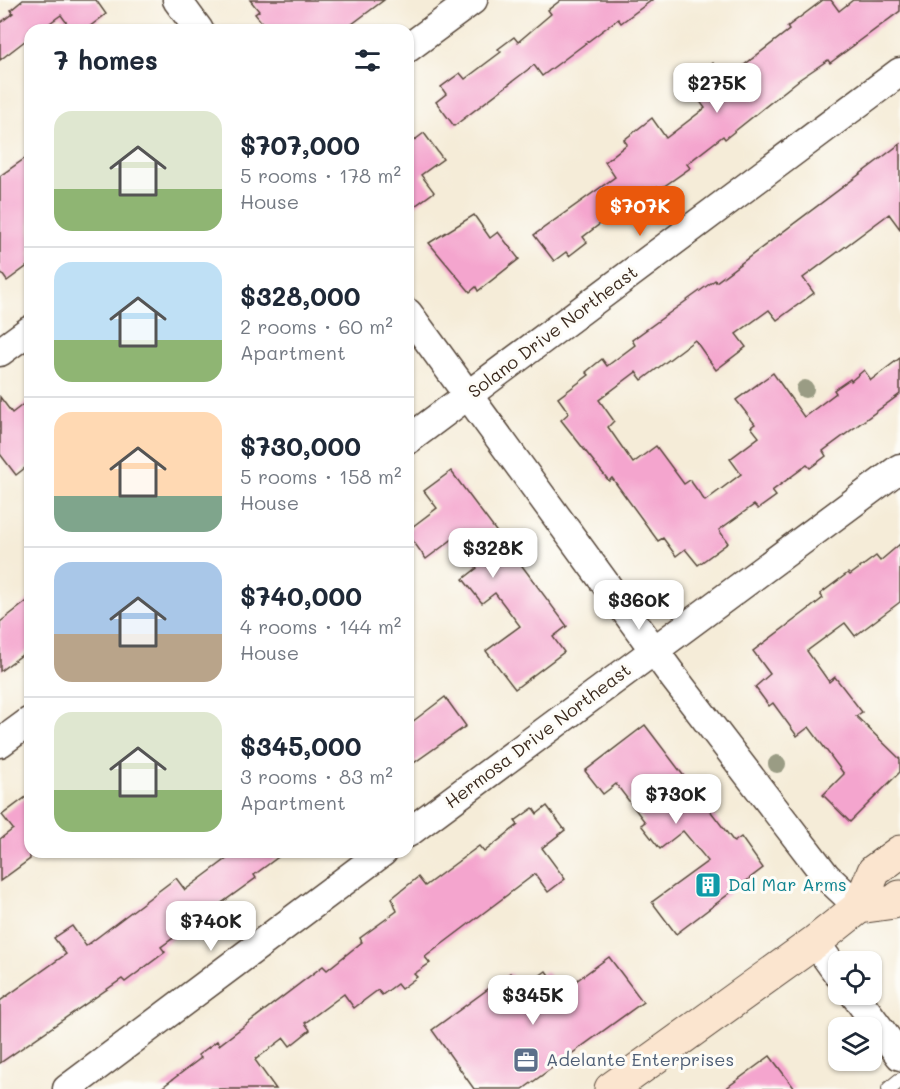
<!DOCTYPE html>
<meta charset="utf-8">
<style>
:root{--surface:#fff;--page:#f2f2f3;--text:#1f2937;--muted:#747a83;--line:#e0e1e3;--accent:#ea580c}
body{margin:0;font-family:Mali,sans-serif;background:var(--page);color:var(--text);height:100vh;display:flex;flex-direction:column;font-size:22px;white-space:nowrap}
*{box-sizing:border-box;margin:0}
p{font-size:20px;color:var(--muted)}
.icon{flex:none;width:33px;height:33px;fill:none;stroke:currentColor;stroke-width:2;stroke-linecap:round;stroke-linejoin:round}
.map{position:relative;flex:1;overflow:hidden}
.panel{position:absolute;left:24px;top:24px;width:390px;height:834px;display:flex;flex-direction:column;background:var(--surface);border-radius:18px;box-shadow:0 2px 4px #0004}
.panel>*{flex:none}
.fabs{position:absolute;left:828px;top:951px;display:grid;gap:12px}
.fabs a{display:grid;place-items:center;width:54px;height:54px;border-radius:12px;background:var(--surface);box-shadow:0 2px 4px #0004;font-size:30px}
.price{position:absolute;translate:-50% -51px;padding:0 14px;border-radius:12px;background:#fff;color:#222;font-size:20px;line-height:39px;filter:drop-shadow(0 2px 3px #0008)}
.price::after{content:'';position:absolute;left:50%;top:36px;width:18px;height:14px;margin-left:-9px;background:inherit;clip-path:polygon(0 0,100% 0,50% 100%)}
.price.selected{background:var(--accent);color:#fff}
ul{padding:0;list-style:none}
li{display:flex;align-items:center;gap:18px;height:150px;padding:0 30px}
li+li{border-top:2px solid var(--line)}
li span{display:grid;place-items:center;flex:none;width:168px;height:120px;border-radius:18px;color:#555}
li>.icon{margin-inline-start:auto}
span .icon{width:72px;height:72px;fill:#fffc;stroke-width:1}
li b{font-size:26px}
h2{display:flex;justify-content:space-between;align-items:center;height:72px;padding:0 30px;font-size:26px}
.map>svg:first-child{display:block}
.building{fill:#f4a5ce}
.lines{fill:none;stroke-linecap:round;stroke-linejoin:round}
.lane-casing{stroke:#57473a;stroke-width:16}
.street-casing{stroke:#57473a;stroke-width:31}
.secondary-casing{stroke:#57473a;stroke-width:35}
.lane{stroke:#fff;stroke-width:14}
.street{stroke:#fff;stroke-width:28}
.secondary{stroke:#fbe5cf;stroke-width:33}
.tree{fill:#9a9c84}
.labels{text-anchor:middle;stroke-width:6;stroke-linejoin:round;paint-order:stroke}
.street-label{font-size:18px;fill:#3b2a1e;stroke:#fdfcf7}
.culture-label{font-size:18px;fill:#0d838f;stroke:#fdfcf7;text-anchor:start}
.service-label{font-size:18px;fill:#4e5e75;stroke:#fdfcf7;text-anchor:start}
</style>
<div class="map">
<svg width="900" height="1089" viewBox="0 0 900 1089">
<rect width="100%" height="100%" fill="#fdfcf7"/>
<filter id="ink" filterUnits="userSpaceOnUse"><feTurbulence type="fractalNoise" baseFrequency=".0167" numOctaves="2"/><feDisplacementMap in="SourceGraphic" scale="12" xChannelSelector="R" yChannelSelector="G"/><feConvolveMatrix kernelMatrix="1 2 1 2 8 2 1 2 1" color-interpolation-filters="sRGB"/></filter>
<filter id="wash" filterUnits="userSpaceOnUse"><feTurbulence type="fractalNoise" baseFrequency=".008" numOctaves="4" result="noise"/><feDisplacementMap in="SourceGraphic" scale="24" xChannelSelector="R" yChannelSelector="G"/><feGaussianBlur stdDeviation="1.35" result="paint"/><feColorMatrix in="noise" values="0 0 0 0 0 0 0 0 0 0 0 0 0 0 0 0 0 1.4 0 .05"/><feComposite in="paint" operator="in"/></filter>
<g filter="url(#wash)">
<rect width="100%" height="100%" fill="#f5ecd8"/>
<g id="blocks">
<g class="building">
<polygon points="23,0 96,0 106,14 85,30 72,30 61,15 40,30 30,30 30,37 0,60 0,23 13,13 11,10"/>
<polygon points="250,0 384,0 344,30 268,30 255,14 259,11"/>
<polygon points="561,0 652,0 621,23 618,19 542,76 534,65 454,126 436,102 446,94 441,87 460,73 465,79 501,52 498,49 514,37 518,42 551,14 548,10"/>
<polygon points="823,0 831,0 839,11 853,0 900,0 900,11 830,63 828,60 800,79 725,139 723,136 687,164 690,168 660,189 658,187 620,216 617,211 583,237 587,242 569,256 566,252 554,261 534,235 615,177 605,162 627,144 624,140 652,118 666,138 705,108 687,84 713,63 725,80 789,30 787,27"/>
<polygon points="424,133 443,159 421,175 434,192 408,211 408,145"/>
<polygon points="900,144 900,229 889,214 803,278 814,293 777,320 769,310 736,334 746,347 716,370 695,340 642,380 636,372 599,400 614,421 608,427 633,463 656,446 684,484 690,480 705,501 741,474 730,459 759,437 751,427 755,424 736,400 773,373 804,417 836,393 834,390 850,379 851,381 864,370 871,380 900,358 900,394 823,451 826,456 810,468 807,465 772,491 776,496 758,509 754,505 719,530 728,543 698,565 685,549 676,556 663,538 658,541 612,478 609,481 561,420 569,413 558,398 589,375 586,372 602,359 607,366 635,345 632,340 715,280 716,282"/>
<polygon points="30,155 30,264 7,281 0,271 0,176"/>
<polygon points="474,215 490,238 498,232 519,259 478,291 476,287 470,292 429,243"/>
<polygon points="0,397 12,413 30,399 30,464 16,475 0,454"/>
<polygon points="451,471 567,626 553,637 564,652 515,689 486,651 520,626 495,593 482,603 463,579 477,568 454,538 426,559 408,534 408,530 437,508 424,491"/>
<polygon points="900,544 900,602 855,636 845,623 807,651 829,682 835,677 862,712 856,716 900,759 900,772 850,822 823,795 844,774 809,727 797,736 773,703 769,706 755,687 770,674 753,651 805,612 823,598 820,594 848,573 850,575 876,556 880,561"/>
<polygon points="30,599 30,649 0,671 0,622"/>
<polygon points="445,697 466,726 408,767 408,725"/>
<polygon points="645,725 734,842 741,837 763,868 676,934 652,902 708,861 683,831 660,849 641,825 645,822 616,784 603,794 585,771"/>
<polygon points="30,794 30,859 0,881 0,839 13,829 2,815"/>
<polygon points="547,806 565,830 542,848 565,879 548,892 535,874 425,957 430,963 414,974 417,977 401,989 397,984 382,995 378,990 354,1008 344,994 305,1023 310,1030 290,1046 284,1038 255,1060 276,1089 160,1089 201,1058 198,1055 217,1041 219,1045 323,966 327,970 362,942 360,938 397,911 392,898 418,877 425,886 479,846 484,852 518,825 515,821 533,808 537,814"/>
<polygon points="236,852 285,852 254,875 256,878 161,947 165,952 125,982 122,979 0,1063 0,1001 66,954 54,938 72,926 86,946 176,878 185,890"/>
<polygon points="609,957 643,1002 523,1089 474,1089 432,1030 510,973 521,989 546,971 561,992"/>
<polygon points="770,1056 795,1089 725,1089"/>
</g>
</g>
</g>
<g filter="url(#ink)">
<use href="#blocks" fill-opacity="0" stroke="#57473a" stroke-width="1.5"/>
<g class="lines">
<defs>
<polyline id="lane" points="889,1089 900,1080"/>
<g id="street">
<polyline points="177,0 199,30"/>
<polyline points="408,48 473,0"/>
<polyline points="408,313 675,679 826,876 859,907"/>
<polyline points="0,352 30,330"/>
<polyline points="408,440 900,72"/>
<polyline points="0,743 30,721"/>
<polyline points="408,833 900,468"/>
<polyline points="815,942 838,974"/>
<polyline points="854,994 900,1056"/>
<polyline points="67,1089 383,852"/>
</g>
<g id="secondary">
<polyline points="900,852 874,871 859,907 894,902 900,897"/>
<polyline points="611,1089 815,942 859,907"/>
</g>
</defs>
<use href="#lane" class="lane-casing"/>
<use href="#street" class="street-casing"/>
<use href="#secondary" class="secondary-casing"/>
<use href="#lane" class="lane"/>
<use href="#street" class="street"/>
<use href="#secondary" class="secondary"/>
</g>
<g class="tree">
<circle cx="805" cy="389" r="9"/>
<circle cx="777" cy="764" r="9"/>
</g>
</g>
<defs>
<symbol id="building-square" viewBox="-11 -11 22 22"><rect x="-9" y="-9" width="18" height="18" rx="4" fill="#0f9aa8" stroke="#fdfcf7"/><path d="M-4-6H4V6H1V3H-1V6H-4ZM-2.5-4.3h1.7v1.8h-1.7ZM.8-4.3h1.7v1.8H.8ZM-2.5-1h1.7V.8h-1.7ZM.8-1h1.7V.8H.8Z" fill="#fff"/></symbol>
<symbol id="office-square" viewBox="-11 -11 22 22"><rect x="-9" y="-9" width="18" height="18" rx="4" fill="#5c6f8a" stroke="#fdfcf7"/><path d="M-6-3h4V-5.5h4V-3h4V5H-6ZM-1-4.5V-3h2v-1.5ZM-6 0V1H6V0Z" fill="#fff"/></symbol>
</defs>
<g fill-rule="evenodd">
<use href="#building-square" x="693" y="870" width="30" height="30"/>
<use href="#office-square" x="511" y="1045" width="30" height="30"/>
</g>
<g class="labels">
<g class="street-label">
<text transform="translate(553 332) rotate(-37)" y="6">Solano Drive Northeast</text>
<text transform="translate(538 736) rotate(-37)" y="6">Hermosa Drive Northeast</text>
</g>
<g class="culture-label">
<text x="728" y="891">Dal Mar Arms</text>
</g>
<g class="service-label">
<text x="546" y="1066">Adelante Enterprises</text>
</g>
</g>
</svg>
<div class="fabs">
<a><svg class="icon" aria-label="locate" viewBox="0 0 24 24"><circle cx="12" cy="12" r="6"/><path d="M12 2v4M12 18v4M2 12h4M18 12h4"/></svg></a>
<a><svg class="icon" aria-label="layers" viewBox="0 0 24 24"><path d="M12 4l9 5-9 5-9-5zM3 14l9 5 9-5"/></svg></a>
</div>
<b class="price" style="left:717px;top:114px">$275K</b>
<b class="price selected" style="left:640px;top:237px">$707K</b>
<b class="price" style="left:493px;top:579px">$328K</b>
<b class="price" style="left:639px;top:631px">$360K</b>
<b class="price" style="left:676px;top:825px">$730K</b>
<b class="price" style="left:211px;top:952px">$740K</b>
<b class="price" style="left:533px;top:1026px">$345K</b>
<section class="panel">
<h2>7 homes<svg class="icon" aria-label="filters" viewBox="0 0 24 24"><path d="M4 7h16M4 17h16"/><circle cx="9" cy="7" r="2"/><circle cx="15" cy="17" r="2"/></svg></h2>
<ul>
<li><span style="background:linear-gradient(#dfe7d0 65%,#8fb573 0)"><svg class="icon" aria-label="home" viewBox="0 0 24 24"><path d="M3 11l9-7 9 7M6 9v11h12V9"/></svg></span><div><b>$707,000</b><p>5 rooms · 178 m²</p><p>House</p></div></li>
<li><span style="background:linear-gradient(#bfe0f5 65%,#8fb573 0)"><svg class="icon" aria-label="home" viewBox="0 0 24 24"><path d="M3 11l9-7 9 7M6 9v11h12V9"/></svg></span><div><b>$328,000</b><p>2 rooms · 60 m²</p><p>Apartment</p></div></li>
<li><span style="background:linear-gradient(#ffd9b3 70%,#7fa58c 0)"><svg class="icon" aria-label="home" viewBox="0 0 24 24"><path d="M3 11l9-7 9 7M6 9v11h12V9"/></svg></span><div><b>$730,000</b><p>5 rooms · 158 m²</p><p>House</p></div></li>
<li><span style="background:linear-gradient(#a9c7e8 60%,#b9a48a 0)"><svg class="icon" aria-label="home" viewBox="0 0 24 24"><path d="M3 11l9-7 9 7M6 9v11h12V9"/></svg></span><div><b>$740,000</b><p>4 rooms · 144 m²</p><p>House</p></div></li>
<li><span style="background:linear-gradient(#dfe7d0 65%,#8fb573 0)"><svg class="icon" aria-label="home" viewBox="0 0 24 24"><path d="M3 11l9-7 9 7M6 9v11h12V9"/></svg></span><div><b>$345,000</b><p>3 rooms · 83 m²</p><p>Apartment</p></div></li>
</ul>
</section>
</div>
